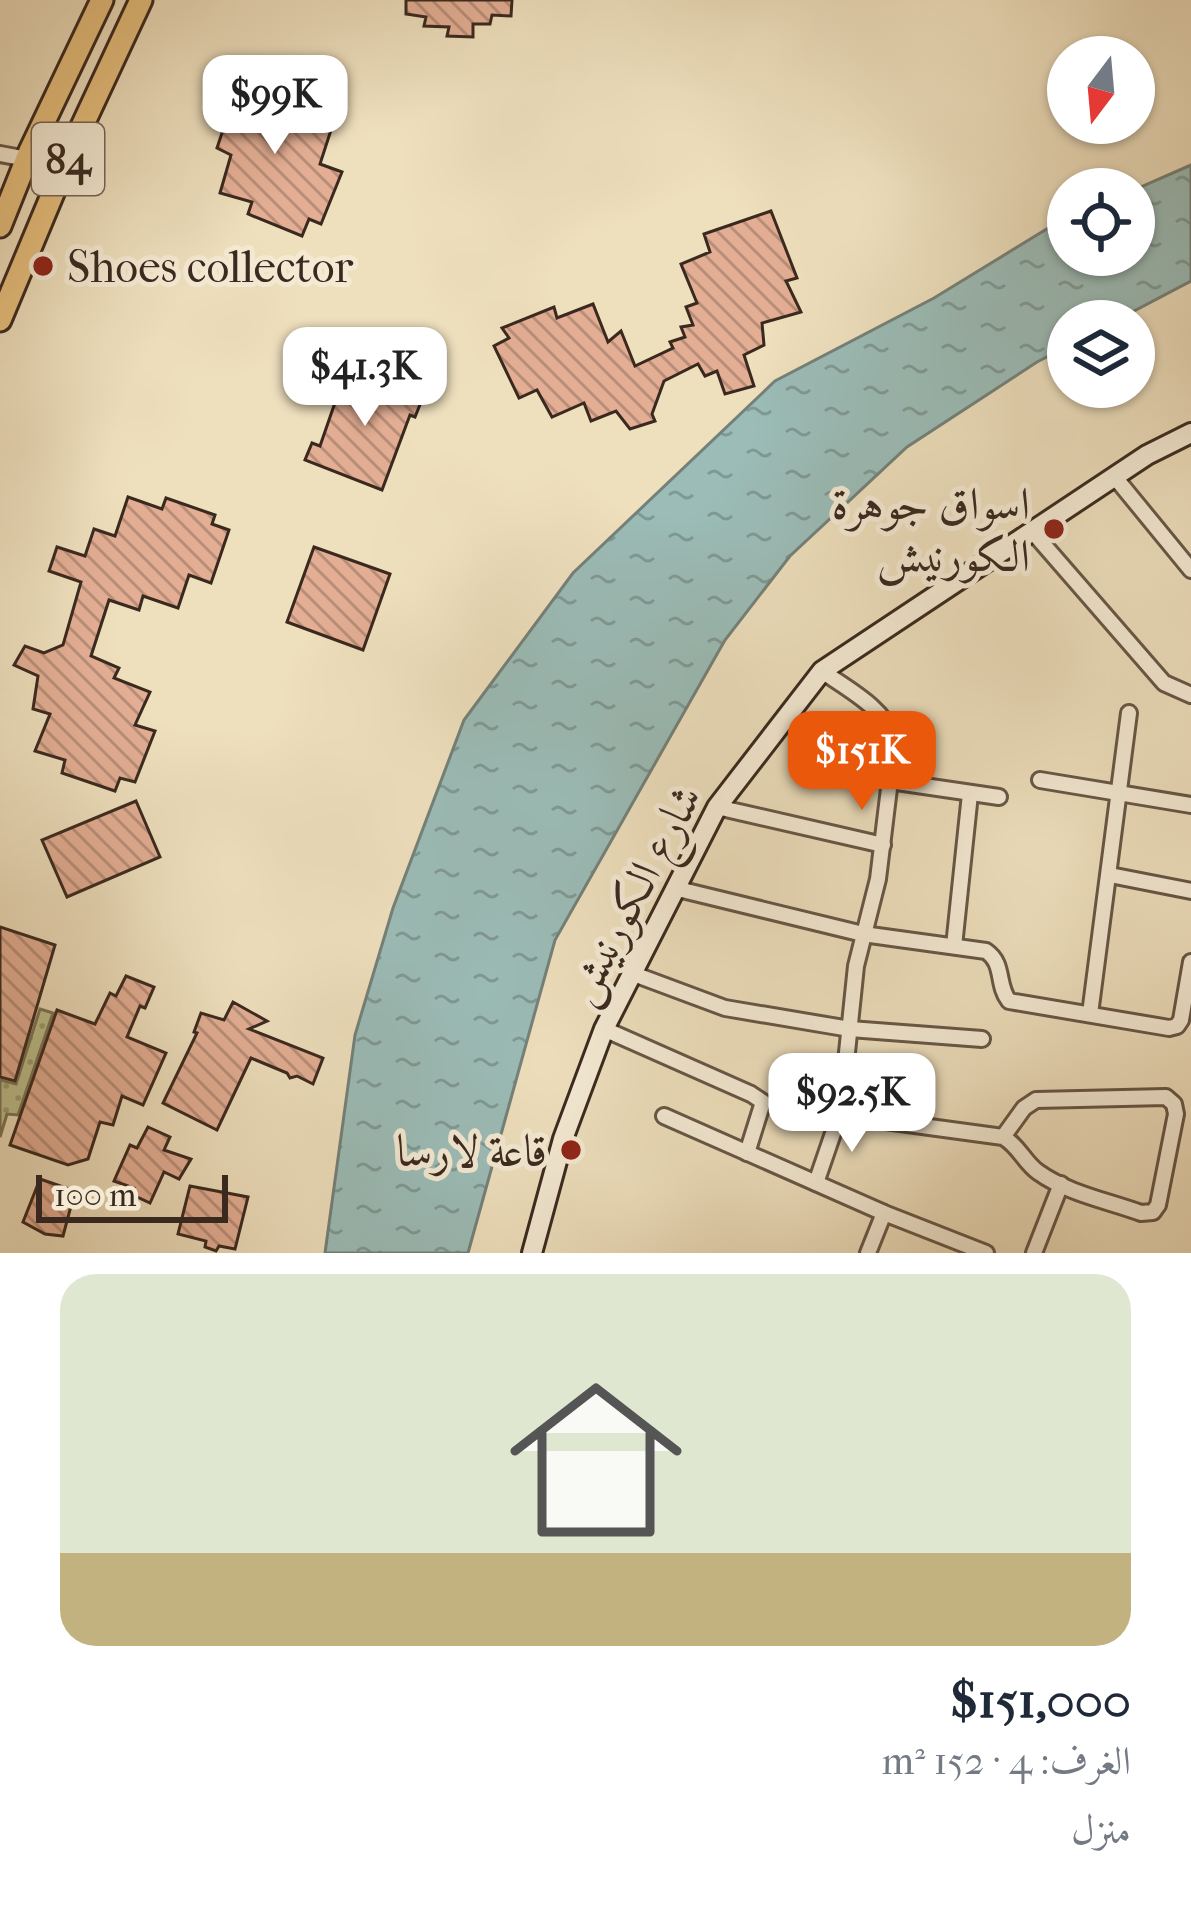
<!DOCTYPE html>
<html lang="ar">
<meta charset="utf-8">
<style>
:root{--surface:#fff;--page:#f6f6f7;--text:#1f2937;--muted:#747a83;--line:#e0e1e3;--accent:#ea580c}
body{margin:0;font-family:"IM FELL French Canon",Amiri,serif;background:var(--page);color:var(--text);direction:rtl;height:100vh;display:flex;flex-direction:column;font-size:45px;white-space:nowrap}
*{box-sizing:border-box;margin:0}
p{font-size:39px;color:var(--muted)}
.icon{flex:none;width:66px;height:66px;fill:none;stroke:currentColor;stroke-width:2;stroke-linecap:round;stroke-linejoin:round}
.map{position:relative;height:1253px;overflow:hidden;direction:ltr}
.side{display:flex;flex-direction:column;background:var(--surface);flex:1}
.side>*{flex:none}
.needle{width:78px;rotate:196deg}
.fabs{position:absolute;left:1047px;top:36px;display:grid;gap:24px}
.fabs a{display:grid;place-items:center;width:108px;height:108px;border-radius:50%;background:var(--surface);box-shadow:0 3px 9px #0004;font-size:60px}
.scale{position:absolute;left:36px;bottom:30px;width:192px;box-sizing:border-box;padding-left:12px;border:6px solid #3a291f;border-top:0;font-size:33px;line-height:42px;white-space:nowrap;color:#3a291f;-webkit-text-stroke:9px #f4ead4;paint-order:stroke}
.price{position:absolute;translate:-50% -102px;padding:0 27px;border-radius:24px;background:#fff;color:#222;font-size:39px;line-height:78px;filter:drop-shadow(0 3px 6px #0008)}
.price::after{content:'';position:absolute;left:50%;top:72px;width:36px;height:27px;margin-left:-18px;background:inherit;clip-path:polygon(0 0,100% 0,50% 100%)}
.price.active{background:var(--accent);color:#fff}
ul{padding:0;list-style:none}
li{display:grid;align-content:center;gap:24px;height:636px;padding:0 60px}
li+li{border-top:3px solid var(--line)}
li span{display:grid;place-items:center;height:372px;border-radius:36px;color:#555}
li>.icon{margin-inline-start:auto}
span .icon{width:216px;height:216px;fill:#fffc;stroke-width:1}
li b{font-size:51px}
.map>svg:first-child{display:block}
.grass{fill:url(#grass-dots);stroke:#7c7556;stroke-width:3}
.water{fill:url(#water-ripples);stroke:#74817a;stroke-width:3}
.building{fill:url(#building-back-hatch);stroke:#3a291f;stroke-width:3}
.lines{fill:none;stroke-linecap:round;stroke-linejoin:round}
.street-casing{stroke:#675646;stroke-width:20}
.secondary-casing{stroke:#3a291f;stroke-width:24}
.primary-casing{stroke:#3a291f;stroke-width:27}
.street{stroke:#f4ead4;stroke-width:14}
.secondary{stroke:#f4ead4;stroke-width:18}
.primary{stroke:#e7c07e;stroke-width:21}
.poi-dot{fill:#8f2418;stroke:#f4ead4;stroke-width:4.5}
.labels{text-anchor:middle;stroke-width:10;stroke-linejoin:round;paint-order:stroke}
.shield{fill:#f4ead4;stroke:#726355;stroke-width:3}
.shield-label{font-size:42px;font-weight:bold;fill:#3a291f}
.poi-label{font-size:45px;fill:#3a291f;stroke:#f4ead4;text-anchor:end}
.street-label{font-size:45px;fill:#3a291f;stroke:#f4ead4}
</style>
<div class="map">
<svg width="1191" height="1253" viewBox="0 0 1191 1253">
<defs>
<pattern id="grass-dots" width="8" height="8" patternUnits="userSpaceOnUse" patternTransform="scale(3)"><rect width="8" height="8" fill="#bdc18e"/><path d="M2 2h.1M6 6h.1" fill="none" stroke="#9b9d73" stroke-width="1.8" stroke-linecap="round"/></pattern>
<pattern id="water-ripples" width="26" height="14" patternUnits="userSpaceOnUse" patternTransform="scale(3)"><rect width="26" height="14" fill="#9bbcb7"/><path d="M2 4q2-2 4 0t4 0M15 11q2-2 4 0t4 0" fill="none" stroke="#7f9994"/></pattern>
<pattern id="building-back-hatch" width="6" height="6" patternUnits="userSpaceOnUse" patternTransform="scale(3)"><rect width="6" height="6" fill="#e3ae94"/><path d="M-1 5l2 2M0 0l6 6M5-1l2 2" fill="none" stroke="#b98e78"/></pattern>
</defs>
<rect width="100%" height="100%" fill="#eedfbd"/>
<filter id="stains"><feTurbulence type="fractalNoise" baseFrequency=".00167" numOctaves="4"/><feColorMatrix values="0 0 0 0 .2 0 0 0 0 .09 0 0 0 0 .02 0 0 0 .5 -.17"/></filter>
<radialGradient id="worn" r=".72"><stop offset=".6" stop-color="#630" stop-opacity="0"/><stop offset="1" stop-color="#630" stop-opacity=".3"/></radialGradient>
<polygon class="grass" points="40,1009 53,1013 18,1115 7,1114 0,1137 0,1080 16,1084"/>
<polygon class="water" points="1191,165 1191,281 1115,321 1068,321 1068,346 1037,362 907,447 790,556 725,640 555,940 468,1253 325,1253 355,1035 393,908 464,720 573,573 775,381 934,298 1068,216 1068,255 1134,255 1134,190"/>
<g class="building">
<polygon points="406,0 512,0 511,16 492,15 490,24 473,24 473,37 447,36 449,27 424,26 426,17 406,14"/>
<polygon points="256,63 280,75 274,97 299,107 294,119 331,130 320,164 342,172 321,224 309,219 302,236 248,214 252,202 220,193 231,155 217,148 227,118 220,115 228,91 237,94 247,88"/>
<polygon points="771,211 797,278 786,281 801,312 762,323 764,345 744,355 754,386 725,394 717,371 705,376 698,364 664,381 652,414 655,421 630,429 616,411 591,421 584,403 552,417 537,390 519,398 494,346 509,338 502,328 554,307 557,318 593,304 608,342 621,331 635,366 673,348 670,342 685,337 681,327 693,325 686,307 697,303 681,264 710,252 704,234"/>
<polygon points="347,368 423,397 415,417 410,415 382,490 305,460 312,443 320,446"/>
<polygon points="128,497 162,509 166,498 215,515 212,524 229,530 211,583 189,575 178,608 143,596 139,610 109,600 91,656 119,668 114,678 150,692 135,725 155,731 135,782 120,778 115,791 62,773 65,760 35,751 50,714 33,709 38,676 14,665 25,646 44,653 63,645 81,582 49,571 57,547 85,556 94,529 115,536"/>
<polygon points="314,547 390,574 363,650 287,622"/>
<polygon points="136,801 160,857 67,897 42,840"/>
<polygon points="0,927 55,945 15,1081 0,1077"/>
<polygon points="126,976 154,987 145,1008 140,1006 127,1037 166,1053 143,1105 122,1096 113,1125 100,1122 88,1159 68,1165 10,1145 57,1010 95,1024 110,993 116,996"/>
<polygon points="233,1002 267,1021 249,1029 323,1058 313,1084 297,1076 290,1078 287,1073 251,1058 217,1130 163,1103 197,1033 194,1032 201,1013 224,1020"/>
<polygon points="148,1127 170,1137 164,1150 191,1159 179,1179 164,1172 150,1203 131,1194 134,1188 114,1181 130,1145 137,1148"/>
<polygon points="40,1179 75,1191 63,1236 45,1234 23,1222"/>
<polygon points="190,1186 248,1197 235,1249 219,1246 216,1251 205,1247 206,1241 178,1234"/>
</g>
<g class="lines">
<defs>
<g id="street">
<polyline points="0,154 27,159"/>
<polyline points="1114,476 1191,570"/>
<polyline points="1031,530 1164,683 1191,695"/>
<path d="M822 671C849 690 883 707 895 739L878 879 856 966 841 1110 856 1117 1003 1137C1019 1146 1024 1162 1038 1172 1067 1193 1108 1201 1141 1213L1153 1212 1158 1205 1176 1114 1174 1104 1166 1097 1036 1100 1024 1108 1003 1137"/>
<polyline points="1040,780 1191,805"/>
<polyline points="890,781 999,797"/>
<polyline points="717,807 883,845"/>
<polyline points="1110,875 1191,891"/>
<path d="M674 888 863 934 986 951C1005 964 996 984 1009 1001L1169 1028 1177 1026 1181 1020 1191 962"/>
<polyline points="954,946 970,794"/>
<polyline points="631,973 725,1008 850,1029 982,1039"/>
<polyline points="1090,1014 1129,713"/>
<polyline points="604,1029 751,1094 763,1102 747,1153"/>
<polyline points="664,1116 884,1213 986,1253"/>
<polyline points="816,1183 841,1110"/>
<polyline points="868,1253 884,1213"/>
<polyline points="1034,1253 1061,1184"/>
</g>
<polyline id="secondary" points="532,1253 563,1139 604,1029 717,807 822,671 1147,455 1191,433"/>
<g id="primary">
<polyline points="0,226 30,151 102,0"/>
<polyline points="0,320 71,150 141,0"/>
</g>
</defs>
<use href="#street" class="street-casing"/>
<use href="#secondary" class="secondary-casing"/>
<use href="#primary" class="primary-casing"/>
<use href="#street" class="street"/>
<use href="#secondary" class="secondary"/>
<use href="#primary" class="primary"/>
</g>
<g class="poi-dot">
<circle cx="43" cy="266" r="12"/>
<circle cx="1054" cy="529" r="12"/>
<circle cx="571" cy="1150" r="12"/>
</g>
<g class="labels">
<rect class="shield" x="32" y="123" width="72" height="72" rx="9"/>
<g class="shield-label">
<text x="68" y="174">84</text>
</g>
<g class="poi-label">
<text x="67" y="282" text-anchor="start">Shoes collector</text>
<text x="1030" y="519">اسواق جوهرة<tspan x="1030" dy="52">الكورنيش</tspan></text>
<text x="547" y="1166">قاعة لارسا</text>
</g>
<g class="street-label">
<text transform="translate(632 894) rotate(-62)" y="16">شارع الكورنيش</text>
</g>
</g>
<rect width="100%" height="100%" filter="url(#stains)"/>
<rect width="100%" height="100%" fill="url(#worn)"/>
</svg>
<div class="fabs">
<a><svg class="needle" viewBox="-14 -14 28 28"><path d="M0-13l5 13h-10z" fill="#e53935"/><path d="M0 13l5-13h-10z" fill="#747a83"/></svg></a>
<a><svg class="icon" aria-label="locate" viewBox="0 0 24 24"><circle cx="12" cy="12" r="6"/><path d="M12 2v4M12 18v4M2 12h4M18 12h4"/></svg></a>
<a><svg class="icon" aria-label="layers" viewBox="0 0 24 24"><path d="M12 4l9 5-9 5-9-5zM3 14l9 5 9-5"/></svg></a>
</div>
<div class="scale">100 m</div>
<b class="price" style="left:275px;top:157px">$99K</b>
<b class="price" style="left:365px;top:429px">$41.3K</b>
<b class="price active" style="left:862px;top:813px">$151K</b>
<b class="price" style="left:852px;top:1155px">$92.5K</b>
</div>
<section class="side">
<ul>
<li><span style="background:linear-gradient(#dfe7d0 75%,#c2b280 0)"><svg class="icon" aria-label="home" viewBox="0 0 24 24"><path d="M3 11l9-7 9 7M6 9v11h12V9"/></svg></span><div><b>$151,000</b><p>الغرف: 4 · 152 m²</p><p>منزل</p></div></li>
</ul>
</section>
